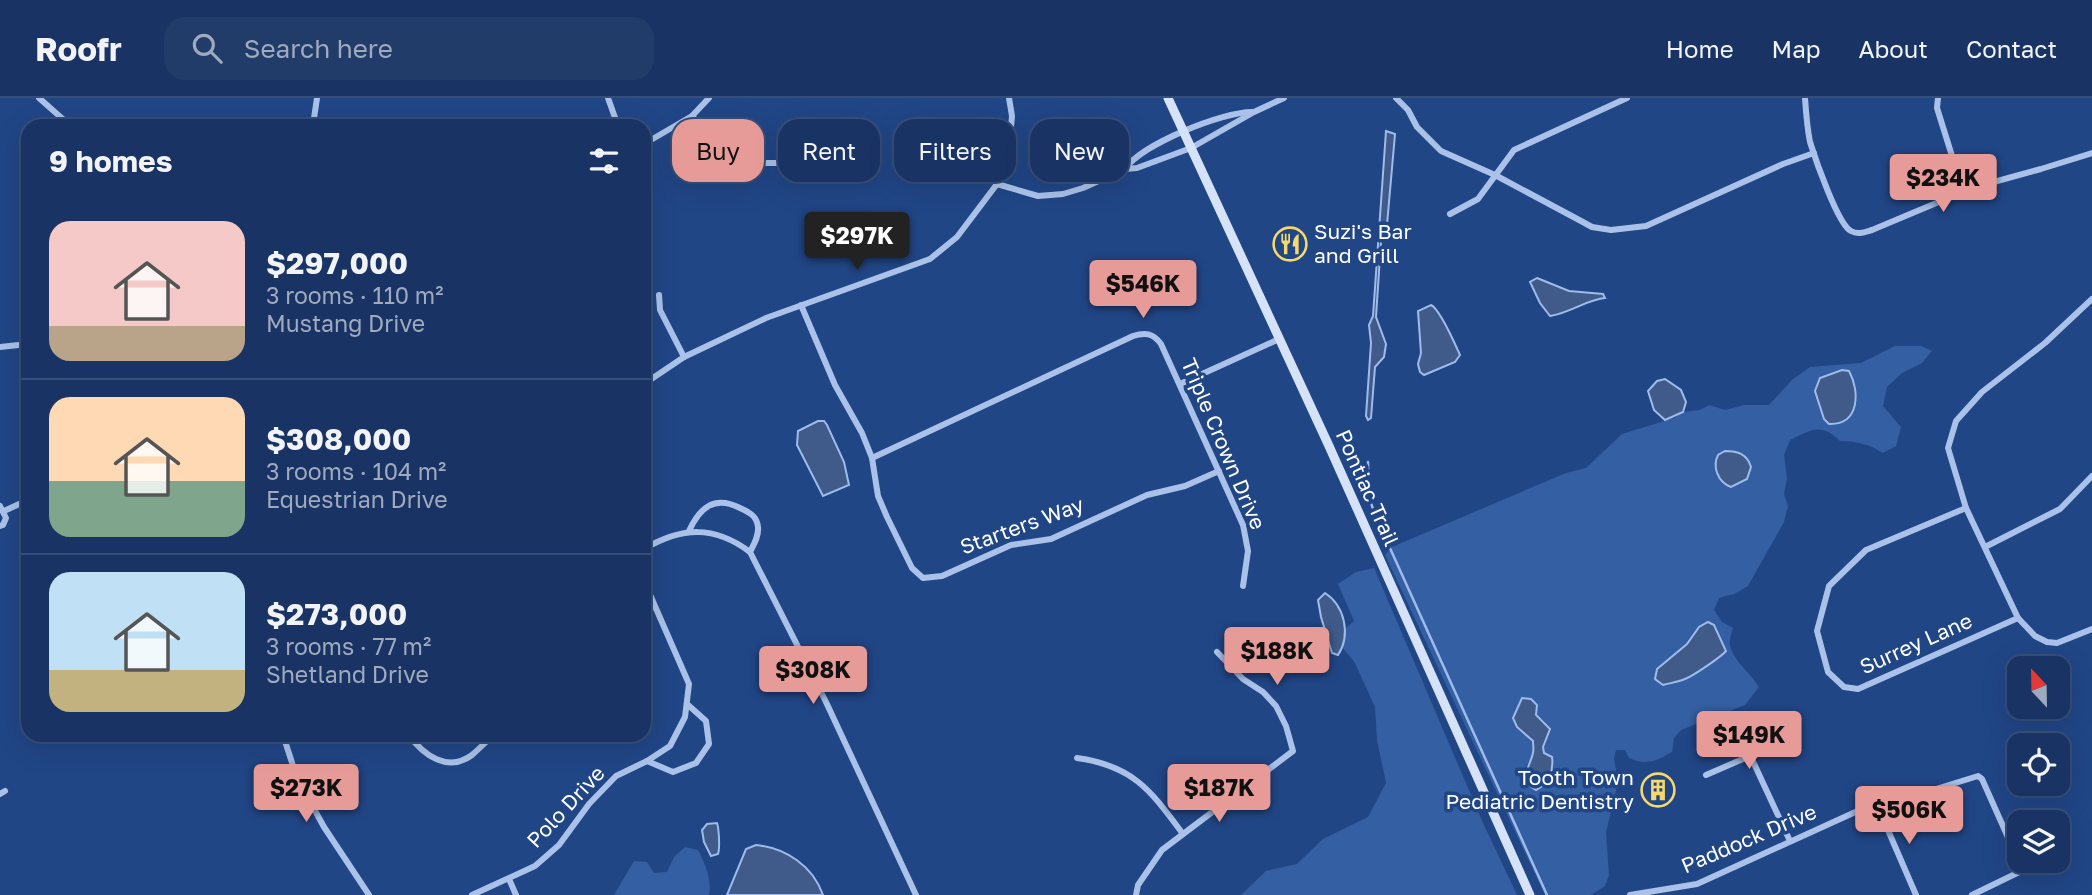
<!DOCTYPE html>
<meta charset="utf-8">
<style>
:root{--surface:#193464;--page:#223c6a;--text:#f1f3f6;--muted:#9faabf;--line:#374f78;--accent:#e69b98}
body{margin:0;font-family:"Golos Text",sans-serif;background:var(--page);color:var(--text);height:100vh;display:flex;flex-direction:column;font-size:26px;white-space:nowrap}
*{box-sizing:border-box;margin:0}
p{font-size:23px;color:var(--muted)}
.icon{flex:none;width:38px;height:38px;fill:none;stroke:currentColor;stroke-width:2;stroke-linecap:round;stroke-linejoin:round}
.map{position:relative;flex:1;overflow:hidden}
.side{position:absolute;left:21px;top:21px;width:630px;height:623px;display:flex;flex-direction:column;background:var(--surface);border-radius:21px;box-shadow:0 7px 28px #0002,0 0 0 2px var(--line)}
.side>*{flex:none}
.guide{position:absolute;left:672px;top:21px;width:665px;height:63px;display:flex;gap:14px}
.needle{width:46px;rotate:338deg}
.buttons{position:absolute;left:2007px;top:558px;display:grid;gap:14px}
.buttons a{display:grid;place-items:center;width:63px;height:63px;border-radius:14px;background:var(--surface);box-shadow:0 7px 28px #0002,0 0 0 2px var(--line);font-size:35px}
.price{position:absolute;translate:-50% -60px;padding:0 16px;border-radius:7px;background:var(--accent);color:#111;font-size:23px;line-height:46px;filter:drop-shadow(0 2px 4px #0008)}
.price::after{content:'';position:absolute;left:50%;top:42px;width:21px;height:16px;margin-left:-10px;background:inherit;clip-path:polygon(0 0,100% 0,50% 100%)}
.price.on{background:#222;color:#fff}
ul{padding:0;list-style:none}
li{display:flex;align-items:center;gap:21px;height:175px;padding:0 28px}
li+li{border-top:2px solid var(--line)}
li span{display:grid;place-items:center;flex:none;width:196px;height:140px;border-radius:21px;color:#555}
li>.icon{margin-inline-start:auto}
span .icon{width:84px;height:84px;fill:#fffc;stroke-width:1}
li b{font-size:30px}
h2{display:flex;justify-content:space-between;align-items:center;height:84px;padding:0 28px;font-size:30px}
.chip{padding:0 24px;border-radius:21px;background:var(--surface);box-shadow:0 7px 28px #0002,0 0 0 2px var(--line);font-size:24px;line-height:63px}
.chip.on{background:var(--accent);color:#111}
header{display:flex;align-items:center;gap:42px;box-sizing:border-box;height:98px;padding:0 35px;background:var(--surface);border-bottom:2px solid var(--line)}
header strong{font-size:33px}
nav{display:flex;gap:38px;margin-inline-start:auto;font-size:24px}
.search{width:490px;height:63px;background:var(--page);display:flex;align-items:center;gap:18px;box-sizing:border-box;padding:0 24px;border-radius:21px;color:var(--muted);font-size:26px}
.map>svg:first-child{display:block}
.green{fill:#355fa3;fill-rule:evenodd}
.water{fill:#405b89;stroke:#9ebceb;stroke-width:2}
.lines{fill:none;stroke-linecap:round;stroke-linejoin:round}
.stream{stroke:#9ebceb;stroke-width:2.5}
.minor{stroke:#aac2e9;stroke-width:6}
.secondary{stroke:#d5e2f7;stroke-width:9}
.labels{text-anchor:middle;stroke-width:7;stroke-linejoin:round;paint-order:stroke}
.poi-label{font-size:21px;fill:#fff;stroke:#214686;text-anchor:start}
.street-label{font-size:21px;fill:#fff;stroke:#214686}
</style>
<header>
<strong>Roofr</strong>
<div class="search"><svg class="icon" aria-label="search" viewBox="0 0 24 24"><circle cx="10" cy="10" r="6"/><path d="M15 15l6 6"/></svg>Search here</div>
<nav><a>Home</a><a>Map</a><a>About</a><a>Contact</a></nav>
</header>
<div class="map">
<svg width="2092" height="797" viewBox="0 0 2092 797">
<rect width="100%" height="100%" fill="#214686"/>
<g class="green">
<path d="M1895 248H1921L1932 253 1922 265 1902 275 1887 289 1883 308 1901 329 1896 348 1883 355C1869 346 1856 343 1840 343 1821 324 1811 332 1790 342L1784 357 1787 380 1784 396 1788 408 1784 424 1748 488 1734 496 1719 500 1714 512 1722 524 1733 530C1732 534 1729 542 1730 547 1733 563 1751 575 1759 589L1745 607 1681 632 1674 640 1672 654C1657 663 1645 668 1629 660L1625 652H1616L1614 661 1618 684 1606 734 1609 777 1605 788 1591 797H1545L1385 457 1392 449 1566 375 1586 370 1622 336 1674 320 1683 314 1700 312 1709 307 1725 312 1744 307H1769L1793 281 1810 269 1861 265ZM1853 280C1861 304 1858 316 1834 326ZM1736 353 1749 363 1747 381 1731 389ZM1693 536 1721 560 1702 569 1686 581 1662 587 1657 571 1687 546ZM1550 631 1543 649 1549 679 1543 688 1536 692 1526 669 1534 654 1533 643 1526 636Z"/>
<polygon points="1374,470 1483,725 1517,797 1241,797 1266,773 1297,766 1323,741 1368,719 1386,685 1377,642 1375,609 1355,565 1343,550 1345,531 1354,523 1338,486 1356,474"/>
<path d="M685 749 698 752C705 765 712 782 709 797H614L634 763 647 764 654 775 667 774 674 759Z"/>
</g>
<g class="water">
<polygon points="1386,33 1395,36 1386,138 1381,144 1376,219 1386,246 1384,259 1375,269 1371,320 1368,322 1366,318 1371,245 1369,227 1373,218"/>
<path d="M1537 180 1569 193 1603 196 1605 200C1588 201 1570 215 1550 218L1540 205 1530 184Z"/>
<path d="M1431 207C1440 211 1455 246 1460 257L1455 264 1424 277 1420 274 1418 266 1421 255 1418 213Z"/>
<path d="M1842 272 1849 273C1860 293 1860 327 1829 326L1824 321 1815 293 1820 280Z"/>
<polygon points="1665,281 1681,292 1686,304 1683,314 1665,322 1654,312 1648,293 1657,283"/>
<polygon points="818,323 824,323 827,327 844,364 849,387 823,398 797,347 798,333"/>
<path d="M1725 353C1738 353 1747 356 1751 369L1747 381 1731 389C1718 384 1712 369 1718 357Z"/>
<path d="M1325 495C1345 508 1351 537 1338 557L1332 555 1321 519 1318 502Z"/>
<path d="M1708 524 1714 527 1726 553C1721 559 1693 578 1685 581 1678 584 1670 585 1663 587L1655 581 1657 571 1687 546 1699 529Z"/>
<path d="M1522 600 1531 601 1537 607 1536 617 1550 631 1543 649 1544 655 1552 659C1554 673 1548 686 1536 692 1517 682 1530 669 1533 655 1534 652 1533 646 1533 643L1517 629 1513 620Z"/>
<path d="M717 725C719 731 720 750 718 756L711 758 704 744 702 732 707 726Z"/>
<path d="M756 747C786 750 813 768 823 797H727L746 751Z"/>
</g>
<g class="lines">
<polyline class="stream" points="1368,364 1369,399 1375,417 1547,797"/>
<g class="minor">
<polyline points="39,0 65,23 76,28"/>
<polyline points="608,0 618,28"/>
<polyline points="1396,0 1408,12 1417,29 1441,53 1495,77 1581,123 1592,129 1611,132 1646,128 1783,66 1814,55"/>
<path d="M1805 0C1806 15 1807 29 1810 44 1815 60 1838 127 1851 133 1858 137 1865 134 1872 132L1972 90 2041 71 2092 55"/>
<polyline points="1938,0 1937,10 1963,93"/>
<polyline points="692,18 715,44 754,65 786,65 833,51 855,38"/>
<polyline points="313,27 317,0"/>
<polyline points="238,28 336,28"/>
<polyline points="644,46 692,18 709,0"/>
<path d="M1125 71C1142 46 1222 14 1252 14"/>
<polyline points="997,86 1038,98 1063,96 1083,90 1125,71 1137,70 1191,50 1254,14 1284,0"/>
<polyline points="1450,116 1478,101 1514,52 1627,0"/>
<polyline points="659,197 660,212 684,259"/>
<polyline points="2092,201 2045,245 1982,294 1956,323 1948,350 1966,410 2018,520 2035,538 2047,544 2057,545 2092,531"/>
<polyline points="801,207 835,287 862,335 872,360 878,398 887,419 912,470 923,480 942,478 1011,447 1051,441 1147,397 1185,388 1219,373"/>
<polyline points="0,249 28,246"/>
<polyline points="644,286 684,259 766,220 930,161 957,139 997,86 1009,51 1012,18 1009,0"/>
<polyline points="1180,286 1279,241"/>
<path d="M872 360 1133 238C1145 234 1153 235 1161 246L1243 427 1248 453 1243 488"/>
<polyline points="0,408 6,420 3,427 0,428"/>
<polyline points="1966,410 1866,452 1829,488 1817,533 1828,574 1844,589 1858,591 2018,520"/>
<polyline points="4,413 28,402"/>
<path d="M689 433C700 409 715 397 740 410 749 414 757 418 758 429 759 438 754 446 750 454"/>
<polyline points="1985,449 2060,411 2092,378"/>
<path d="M644 451C682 429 714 427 750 454L826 604 916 797"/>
<polyline points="283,637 297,680 324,729 369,797"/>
<path d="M409 637C423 657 448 675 472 657 479 651 486 644 493 637"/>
<polyline points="1750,657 1790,743"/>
<path d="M1077 660C1134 668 1151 693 1183 736"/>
<polyline points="647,663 673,674 696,665 709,646 706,623 687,606"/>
<polyline points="1706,677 1782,644"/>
<polyline points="0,696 5,693"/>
<polyline points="1878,709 1916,797"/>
<polyline points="509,781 516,797"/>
<polyline points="472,797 535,768 559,747 589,706 616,678 647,663 670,648 685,619 689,586 644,483"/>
<polyline points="1136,797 1138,787 1162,752 1293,653 1286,628 1276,608 1263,594 1243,581 1217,554"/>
<polyline points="1630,797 1697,786 1862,711 1878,709 1978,678 1982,681 2023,773"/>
<polyline points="1972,797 2042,763"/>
</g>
<polyline class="secondary" points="1168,0 1329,348 1530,797"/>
</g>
<defs>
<symbol id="restaurant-ring" viewBox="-11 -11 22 22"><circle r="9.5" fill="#214686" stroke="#f6d86b" stroke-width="1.5"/><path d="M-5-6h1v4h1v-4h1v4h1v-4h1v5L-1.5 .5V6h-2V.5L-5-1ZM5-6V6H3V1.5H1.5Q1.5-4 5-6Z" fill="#f6d86b"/></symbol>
<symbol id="building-ring" viewBox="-11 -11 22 22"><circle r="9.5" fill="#214686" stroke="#f6d86b" stroke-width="1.5"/><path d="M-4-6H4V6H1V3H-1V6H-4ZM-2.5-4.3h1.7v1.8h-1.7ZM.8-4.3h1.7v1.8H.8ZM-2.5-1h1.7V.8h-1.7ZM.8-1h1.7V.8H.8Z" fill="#f6d86b"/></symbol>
</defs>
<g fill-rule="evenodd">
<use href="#restaurant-ring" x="1271" y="127" width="38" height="38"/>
<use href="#building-ring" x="1639" y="673" width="38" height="38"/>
</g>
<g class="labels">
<g class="poi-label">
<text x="1314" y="141">Suzi's Bar<tspan x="1314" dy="24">and Grill</tspan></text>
<text x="1634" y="687" text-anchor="end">Tooth Town<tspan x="1634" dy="24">Pediatric Dentistry</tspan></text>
</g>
<g class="street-label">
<text transform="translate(1223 346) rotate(67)" y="7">Triple Crown Drive</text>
<text transform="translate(1367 390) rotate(66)" y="7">Pontiac Trail</text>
<text transform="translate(1022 428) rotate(-20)" y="7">Starters Way</text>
<text transform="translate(1916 546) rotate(-24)" y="7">Surrey Lane</text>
<text transform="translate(566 709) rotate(-47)" y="7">Polo Drive</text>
<text transform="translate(1749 741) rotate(-23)" y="7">Paddock Drive</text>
</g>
</g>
</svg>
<div class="buttons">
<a><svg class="needle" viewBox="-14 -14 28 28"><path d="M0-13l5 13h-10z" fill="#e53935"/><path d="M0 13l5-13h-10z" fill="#9faabf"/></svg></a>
<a><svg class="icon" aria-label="locate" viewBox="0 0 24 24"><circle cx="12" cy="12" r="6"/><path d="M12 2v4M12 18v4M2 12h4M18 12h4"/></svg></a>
<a><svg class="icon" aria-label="layers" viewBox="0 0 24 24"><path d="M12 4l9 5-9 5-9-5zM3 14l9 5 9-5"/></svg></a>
</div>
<b class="price" style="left:1943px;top:116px">$234K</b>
<b class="price on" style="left:857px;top:174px">$297K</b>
<b class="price" style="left:1143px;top:222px">$546K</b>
<b class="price" style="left:1277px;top:589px">$188K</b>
<b class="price" style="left:813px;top:608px">$308K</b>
<b class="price" style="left:1749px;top:673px">$149K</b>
<b class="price" style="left:306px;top:726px">$273K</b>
<b class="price" style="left:1219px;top:726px">$187K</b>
<b class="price" style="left:1909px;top:748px">$506K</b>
<div class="guide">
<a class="chip on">Buy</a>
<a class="chip">Rent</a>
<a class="chip">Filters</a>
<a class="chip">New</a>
</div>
<section class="side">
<h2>9 homes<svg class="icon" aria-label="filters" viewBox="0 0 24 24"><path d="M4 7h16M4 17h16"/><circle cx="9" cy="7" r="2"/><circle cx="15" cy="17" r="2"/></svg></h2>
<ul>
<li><span style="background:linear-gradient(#f6c9c9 75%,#b9a48a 0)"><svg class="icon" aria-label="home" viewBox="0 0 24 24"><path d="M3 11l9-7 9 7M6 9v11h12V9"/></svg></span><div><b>$297,000</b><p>3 rooms · 110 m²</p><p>Mustang Drive</p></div></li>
<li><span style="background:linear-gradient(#ffd9b3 60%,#7fa58c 0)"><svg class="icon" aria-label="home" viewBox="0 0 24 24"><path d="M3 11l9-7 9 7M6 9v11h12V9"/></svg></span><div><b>$308,000</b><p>3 rooms · 104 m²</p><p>Equestrian Drive</p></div></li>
<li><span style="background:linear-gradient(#bfe0f5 70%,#c2b280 0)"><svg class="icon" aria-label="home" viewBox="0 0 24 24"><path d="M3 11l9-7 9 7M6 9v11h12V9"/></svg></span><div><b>$273,000</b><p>3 rooms · 77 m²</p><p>Shetland Drive</p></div></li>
</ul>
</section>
</div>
